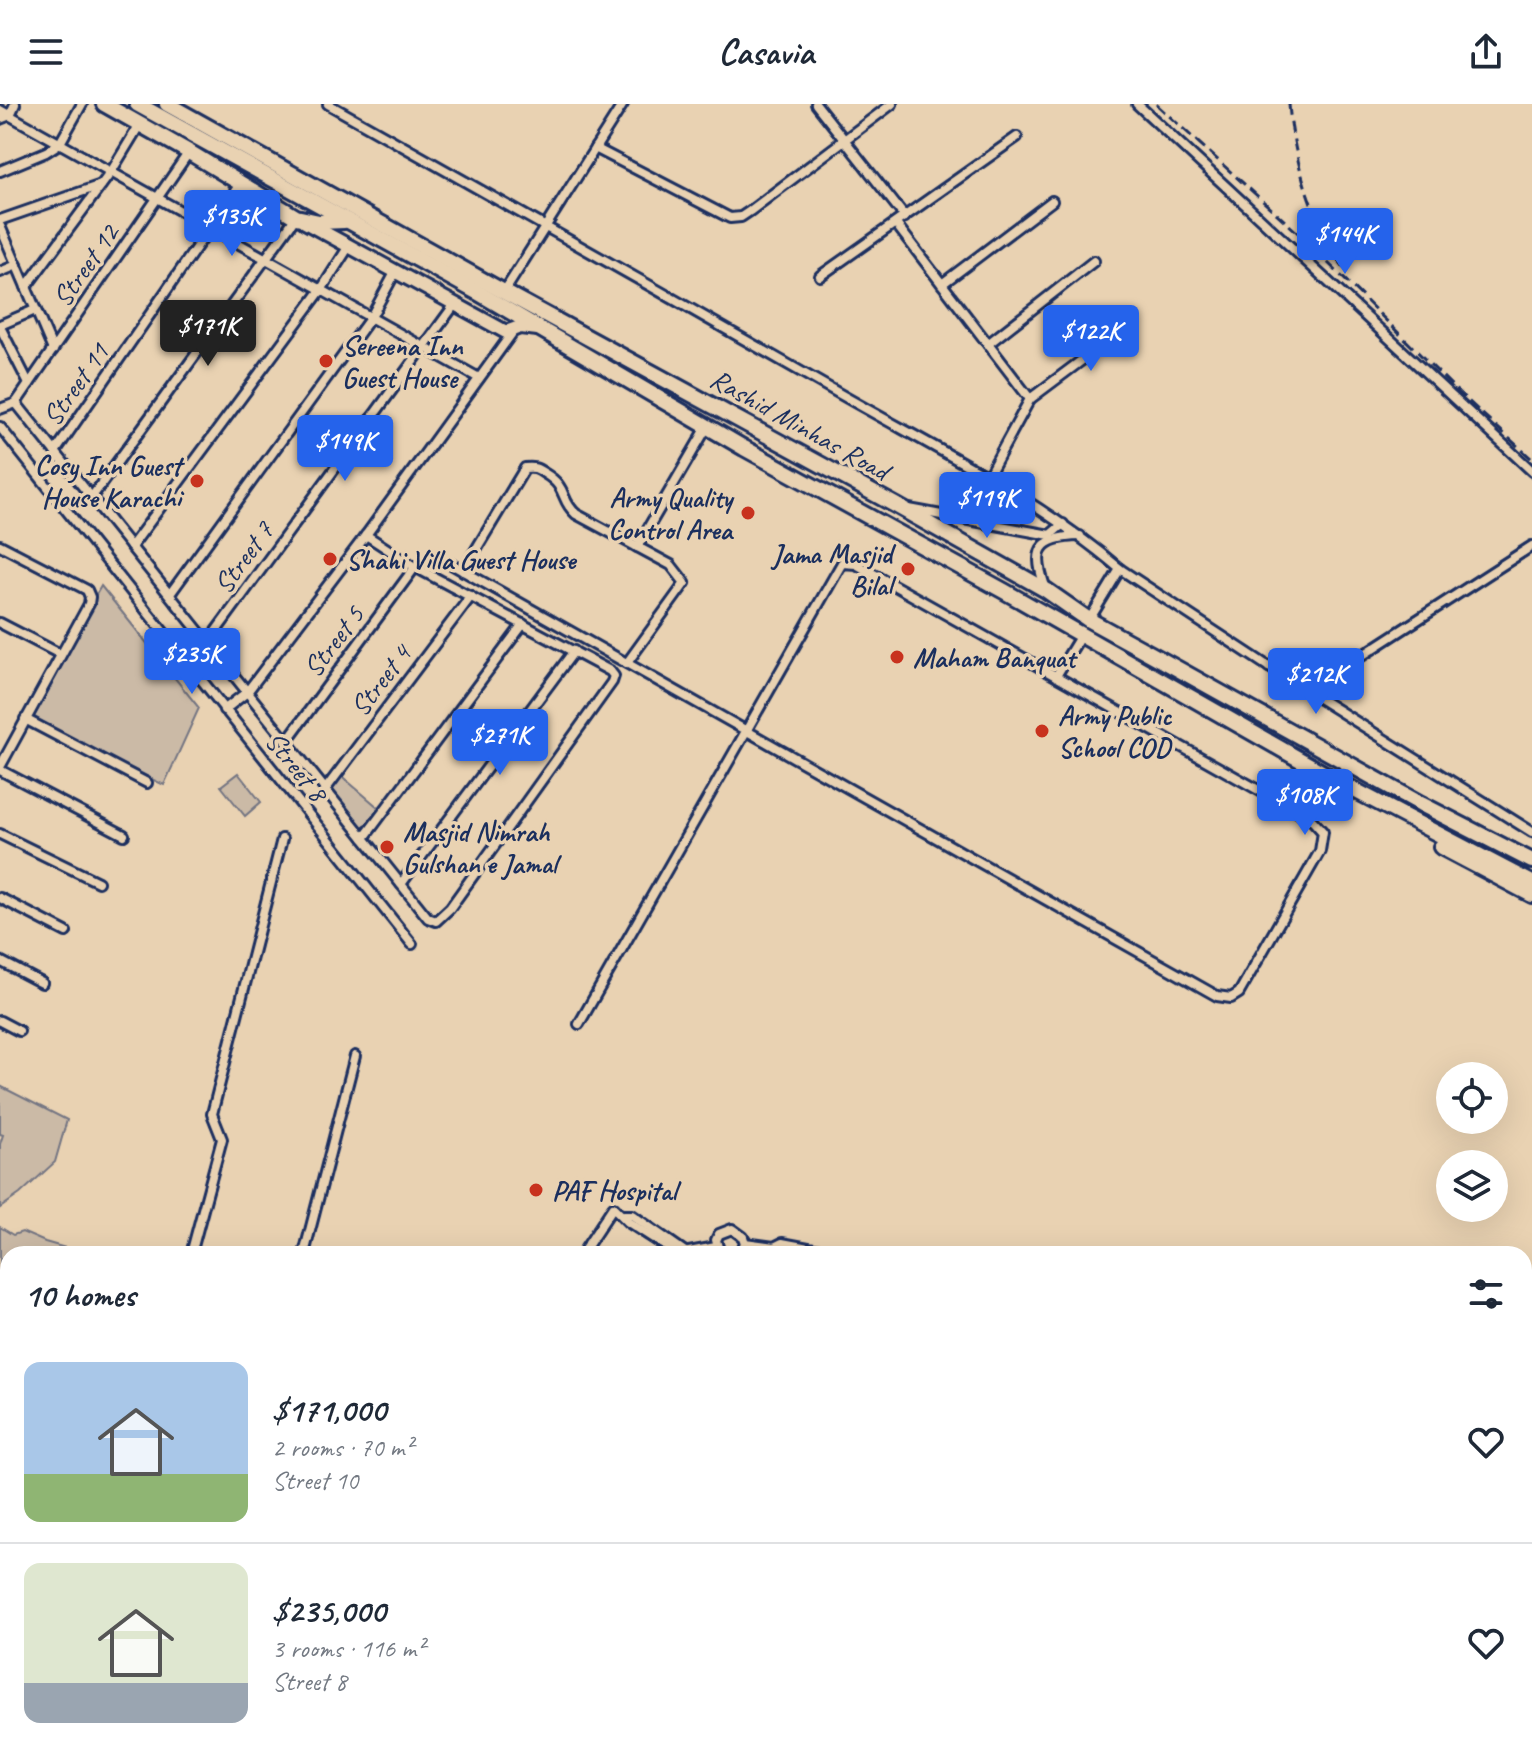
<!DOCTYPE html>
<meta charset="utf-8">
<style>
:root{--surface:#fff;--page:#f2f2f3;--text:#1f2937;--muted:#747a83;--line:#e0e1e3;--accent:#2563eb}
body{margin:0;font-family:Caveat,sans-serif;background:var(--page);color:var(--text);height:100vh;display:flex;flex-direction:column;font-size:30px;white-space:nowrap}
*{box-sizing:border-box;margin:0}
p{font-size:26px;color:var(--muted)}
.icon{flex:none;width:44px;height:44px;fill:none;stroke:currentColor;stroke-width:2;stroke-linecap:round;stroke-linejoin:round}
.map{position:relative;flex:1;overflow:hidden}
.sheet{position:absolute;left:0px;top:1142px;width:1532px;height:512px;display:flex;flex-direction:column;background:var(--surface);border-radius:24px 24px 0 0;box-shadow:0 8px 32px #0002}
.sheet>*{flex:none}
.controls{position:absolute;left:1436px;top:958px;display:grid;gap:16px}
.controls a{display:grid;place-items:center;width:72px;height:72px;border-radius:50%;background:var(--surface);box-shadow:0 8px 32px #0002;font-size:40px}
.price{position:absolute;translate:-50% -68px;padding:0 18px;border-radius:8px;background:var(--accent);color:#fff;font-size:26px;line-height:52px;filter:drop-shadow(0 2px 4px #0008)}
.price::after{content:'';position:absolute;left:50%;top:48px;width:24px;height:18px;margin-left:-12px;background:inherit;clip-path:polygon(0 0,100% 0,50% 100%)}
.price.current{background:#222;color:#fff}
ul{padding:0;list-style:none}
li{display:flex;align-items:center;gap:24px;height:200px;padding:0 24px}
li+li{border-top:2px solid var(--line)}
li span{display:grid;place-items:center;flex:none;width:224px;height:160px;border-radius:16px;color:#555}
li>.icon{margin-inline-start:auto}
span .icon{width:96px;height:96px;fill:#fffc;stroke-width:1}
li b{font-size:34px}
h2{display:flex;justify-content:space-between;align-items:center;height:96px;padding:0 24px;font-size:34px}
header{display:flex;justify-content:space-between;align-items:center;height:104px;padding:0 24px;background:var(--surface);font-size:36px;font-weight:800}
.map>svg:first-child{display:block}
.green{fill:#cbbaa6;stroke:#737482;stroke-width:2}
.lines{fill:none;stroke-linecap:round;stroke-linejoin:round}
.street-casing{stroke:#1b2f5e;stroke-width:14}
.secondary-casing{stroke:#1b2f5e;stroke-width:18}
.primary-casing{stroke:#1b2f5e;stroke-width:20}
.highway-casing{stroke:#1b2f5e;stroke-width:22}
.street{stroke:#e9d2b2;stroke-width:8}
.secondary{stroke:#e9d2b2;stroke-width:12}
.primary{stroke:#e9d2b2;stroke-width:14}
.highway{stroke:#e9d2b2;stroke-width:16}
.rail{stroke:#1b2f5e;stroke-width:3;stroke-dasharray:12 6;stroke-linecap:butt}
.poi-dot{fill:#c8321e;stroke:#e9d2b2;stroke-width:3}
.labels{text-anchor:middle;stroke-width:7;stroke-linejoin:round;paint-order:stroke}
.street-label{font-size:28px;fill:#1b2f5e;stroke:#e9d2b2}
.poi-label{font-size:28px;font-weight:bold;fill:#1b2f5e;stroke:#e9d2b2;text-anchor:start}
</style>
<header><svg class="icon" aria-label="menu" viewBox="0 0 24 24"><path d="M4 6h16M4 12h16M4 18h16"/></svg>Casavia<svg class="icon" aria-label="share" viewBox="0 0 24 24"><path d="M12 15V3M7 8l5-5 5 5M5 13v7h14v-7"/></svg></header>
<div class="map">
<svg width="1532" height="1654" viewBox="0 0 1532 1654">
<rect width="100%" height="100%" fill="#e9d2b2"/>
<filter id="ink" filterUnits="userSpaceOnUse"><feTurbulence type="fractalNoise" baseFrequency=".0125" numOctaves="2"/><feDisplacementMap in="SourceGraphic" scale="16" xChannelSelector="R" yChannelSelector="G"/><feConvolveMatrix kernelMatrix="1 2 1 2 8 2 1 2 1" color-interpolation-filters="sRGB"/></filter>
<g filter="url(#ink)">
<g class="green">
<polygon points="101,482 199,604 164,681 25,615"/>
<polygon points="238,669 261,698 245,712 221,682"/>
<polygon points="338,669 379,704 360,728 325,686"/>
<polygon points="0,982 67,1016 55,1058 20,1090 0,1104 0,1040 3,1031 0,1030"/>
<polygon points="0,1123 13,1131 22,1128 45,1138 76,1147 76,1150 8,1150 8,1199 0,1200"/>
</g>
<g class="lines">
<defs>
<g id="street">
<path d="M328 0C497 95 665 190 833 286 930 342 1035 392 1120 465L1089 516"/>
<polyline points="816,0 905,113"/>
<polyline points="1137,0 1532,367"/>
<polyline points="0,6 479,274"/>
<polyline points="0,15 10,11 15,0"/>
<polyline points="595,44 730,114 741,113 750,107 892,0"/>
<polyline points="0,67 46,48 60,39 82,0"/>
<polyline points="0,116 101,81"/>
<polyline points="896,120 1030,295 987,374"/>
<polyline points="0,122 53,246"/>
<polyline points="0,168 17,161"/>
<polyline points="820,172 1017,33"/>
<polyline points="942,180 1052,97"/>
<polyline points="26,183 111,68 140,20"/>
<polyline points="504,188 623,0"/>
<polyline points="0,221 35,206"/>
<polyline points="0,223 29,280"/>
<polyline points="988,240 1094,157"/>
<polyline points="1030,295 1133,218"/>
<polyline points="16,299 428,814 436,817 450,804 612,578 614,572 610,567 415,463 366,431"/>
<polyline points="16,299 189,48"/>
<polyline points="0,305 16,299"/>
<polyline points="0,323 412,840"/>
<polyline points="55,348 240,80"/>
<polyline points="91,394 296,113"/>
<polyline points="909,405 1050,431 1063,420"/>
<polyline points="0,441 87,486 90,493 89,500 0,663"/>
<polyline points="131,443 321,186 349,142"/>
<polyline points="637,443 707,323"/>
<path d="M451 460C707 602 961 749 1217 892L1231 894 1239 889 1320 747 1323 728 1312 716 856 460 842 459 579 920"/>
<polyline points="1120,465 1269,563 1532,728"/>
<path d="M463 467 525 364C534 363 537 364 544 369 569 384 559 395 576 410L671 461 685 479 627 559"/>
<path d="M1046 485C1032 447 1037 433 1080 432"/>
<polyline points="170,490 371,213 396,167"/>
<polyline points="0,519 60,550"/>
<polyline points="208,538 455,200"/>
<polyline points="1269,563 1360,553 1532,442"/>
<polyline points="1056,572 1081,531"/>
<polyline points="224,606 247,588 366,431 515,225"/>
<polyline points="25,615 147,679"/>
<polyline points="286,638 415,463"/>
<polyline points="0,666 124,731"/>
<polyline points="325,686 471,492"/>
<polyline points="0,730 98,778"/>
<polyline points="364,734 523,520"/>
<polyline points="401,780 574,547"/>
<polyline points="0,794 66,828"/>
<polyline points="0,857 42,879"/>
<polyline points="0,917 19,927"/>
<polyline points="624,1111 632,1111 685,1148"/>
<polyline points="745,1139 774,1143 782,1139 840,1150"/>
<polyline points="774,1143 779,1149 789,1150"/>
<polyline points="191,1150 222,1035 212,1010 282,735"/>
<polyline points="304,1150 355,952"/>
<polyline points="582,1150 613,1103 628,1118 678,1150 716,1143"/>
<polyline points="720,1150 716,1136 719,1130 732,1125 743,1133 745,1139 740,1150"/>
<polyline points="0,1203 8,1203"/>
<polyline points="0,1637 7,1654"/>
<polyline points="571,1646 581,1654"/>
<polyline points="1019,1646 1031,1654"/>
<polyline points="152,1654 155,1646"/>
<polyline points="249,1654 252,1646"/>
<polyline points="340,1654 343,1646"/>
<polyline points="504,1654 508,1646"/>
<polyline points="563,1654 568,1646"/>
</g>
<g id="secondary">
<polyline points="305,118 506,228 520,223 538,225"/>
<polyline points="743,1646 763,1652"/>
<polyline points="773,1646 785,1654"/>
</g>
<g id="primary">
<polyline points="104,0 189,48 296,113 319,118 344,117"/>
<polyline points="137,0 477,188 744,344 1004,487 1339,678 1532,779"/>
<polyline points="167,0 504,188 897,402 1046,486 1089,516 1151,550 1421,700 1532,757"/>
<polyline points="1441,743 1532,791"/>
</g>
<g id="highway">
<polyline points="1524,1235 1532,1223"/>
<polyline points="1524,1264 1532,1257"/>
<polyline points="1128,1654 1134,1646"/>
<polyline points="1154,1654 1160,1646"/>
<polyline points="1177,1654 1184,1646"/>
</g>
</defs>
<use href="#street" class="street-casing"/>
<use href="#secondary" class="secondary-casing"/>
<use href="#primary" class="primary-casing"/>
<use href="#highway" class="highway-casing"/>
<use href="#street" class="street"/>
<use href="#secondary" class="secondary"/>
<use href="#primary" class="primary"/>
<use href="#highway" class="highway"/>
<g class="rail">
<polyline points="1156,0 1297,128 1456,286 1532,355"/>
<path d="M1289 0C1293 54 1314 125 1347 168"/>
<polyline points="1524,1398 1532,1390"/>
<polyline points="1252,1654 1260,1646"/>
<polyline points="1280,1654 1287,1646"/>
</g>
</g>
</g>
<g class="poi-dot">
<circle cx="326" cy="257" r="8"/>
<circle cx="197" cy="377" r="8"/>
<circle cx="748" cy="409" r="8"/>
<circle cx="330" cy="455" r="8"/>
<circle cx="908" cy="465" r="8"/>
<circle cx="897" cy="553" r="8"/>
<circle cx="1042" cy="627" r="8"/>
<circle cx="387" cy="743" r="8"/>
<circle cx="536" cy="1086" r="8"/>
</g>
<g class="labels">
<g class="street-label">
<text transform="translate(85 161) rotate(-55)" y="10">Street 12</text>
<text transform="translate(75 280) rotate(-55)" y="10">Street 11</text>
<text transform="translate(800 320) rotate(29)" y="10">Rashid Minhas Road</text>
<text transform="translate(243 453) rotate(-54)" y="10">Street 7</text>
<text transform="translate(333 537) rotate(-53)" y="10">Street 5</text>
<text transform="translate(380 576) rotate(-53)" y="10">Street 4</text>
<text transform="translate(297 662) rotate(51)" y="10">Street 8</text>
</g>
<g class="poi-label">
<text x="342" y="251">Sereena Inn<tspan x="342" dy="32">Guest House</tspan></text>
<text x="181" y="371" text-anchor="end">Cosy Inn Guest<tspan x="181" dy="32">House Karachi</tspan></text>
<text x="732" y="403" text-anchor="end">Army Quality<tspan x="732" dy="32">Control Area</tspan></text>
<text x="892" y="459" text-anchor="end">Jama Masjid<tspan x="892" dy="32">Bilal</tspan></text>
<text x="346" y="465">Shahi Villa Guest House</text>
<text x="913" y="563">Maham Banquat</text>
<text x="1058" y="621">Army Public<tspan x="1058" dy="32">School COD</tspan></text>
<text x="403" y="737">Masjid Nimrah<tspan x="403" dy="32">Gulshan e Jamal</tspan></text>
<text x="552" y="1096">PAF Hospital</text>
</g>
</g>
</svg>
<div class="controls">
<a><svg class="icon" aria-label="locate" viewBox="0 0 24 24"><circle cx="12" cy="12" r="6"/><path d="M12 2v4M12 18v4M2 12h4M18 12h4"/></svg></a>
<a><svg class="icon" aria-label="layers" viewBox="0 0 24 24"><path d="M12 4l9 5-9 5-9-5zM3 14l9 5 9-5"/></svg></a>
</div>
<b class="price" style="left:232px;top:154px">$135K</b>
<b class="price" style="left:1345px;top:172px">$144K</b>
<b class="price current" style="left:208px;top:264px">$171K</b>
<b class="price" style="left:1091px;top:269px">$122K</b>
<b class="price" style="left:345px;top:379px">$149K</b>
<b class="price" style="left:987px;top:436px">$119K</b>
<b class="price" style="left:192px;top:592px">$235K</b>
<b class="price" style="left:1316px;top:612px">$212K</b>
<b class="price" style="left:500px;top:673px">$271K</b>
<b class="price" style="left:1305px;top:733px">$108K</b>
<section class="sheet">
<h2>10 homes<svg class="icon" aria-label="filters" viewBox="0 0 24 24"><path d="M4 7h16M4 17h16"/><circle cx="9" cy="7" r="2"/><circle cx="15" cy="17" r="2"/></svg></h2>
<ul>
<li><span style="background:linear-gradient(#a9c7e8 70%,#8fb573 0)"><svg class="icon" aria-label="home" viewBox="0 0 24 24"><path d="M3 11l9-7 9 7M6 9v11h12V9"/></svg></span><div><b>$171,000</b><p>2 rooms · 70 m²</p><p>Street 10</p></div><svg class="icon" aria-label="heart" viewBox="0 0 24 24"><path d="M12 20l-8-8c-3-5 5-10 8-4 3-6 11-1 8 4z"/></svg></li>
<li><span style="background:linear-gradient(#dfe7d0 75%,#9aa5b1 0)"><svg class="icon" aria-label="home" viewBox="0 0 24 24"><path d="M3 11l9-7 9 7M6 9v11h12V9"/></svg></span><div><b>$235,000</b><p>3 rooms · 116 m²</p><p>Street 8</p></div><svg class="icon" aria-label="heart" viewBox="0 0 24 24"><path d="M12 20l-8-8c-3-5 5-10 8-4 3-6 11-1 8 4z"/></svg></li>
</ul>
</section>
</div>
